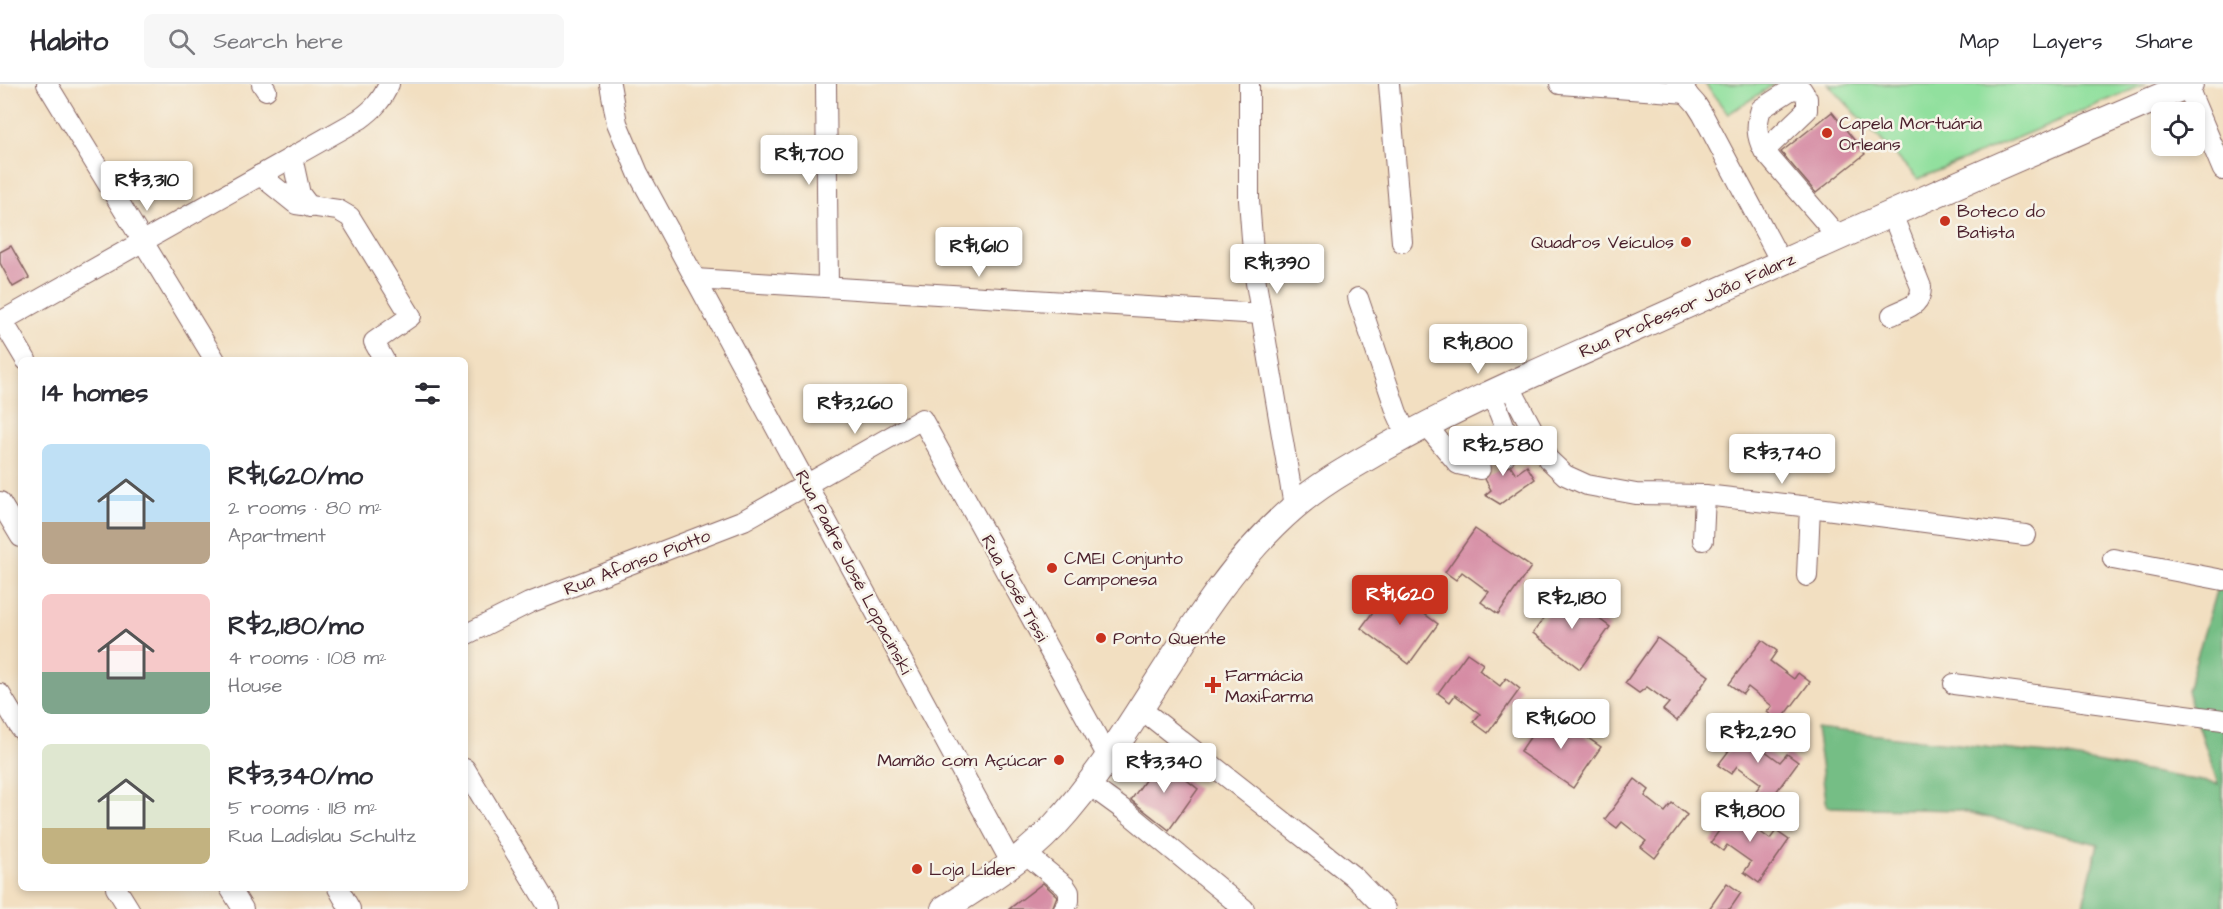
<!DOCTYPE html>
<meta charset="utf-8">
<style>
:root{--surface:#fff;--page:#f7f7f7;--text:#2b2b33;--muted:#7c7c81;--line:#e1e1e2;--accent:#c8321e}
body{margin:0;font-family:"Architects Daughter",sans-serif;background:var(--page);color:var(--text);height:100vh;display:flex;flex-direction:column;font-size:22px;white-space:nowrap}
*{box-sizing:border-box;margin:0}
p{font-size:20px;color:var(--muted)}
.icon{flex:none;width:33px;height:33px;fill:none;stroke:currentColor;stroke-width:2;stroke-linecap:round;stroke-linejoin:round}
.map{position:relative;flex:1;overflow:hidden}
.side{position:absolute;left:18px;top:273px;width:450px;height:534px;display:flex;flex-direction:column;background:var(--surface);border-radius:9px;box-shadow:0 3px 9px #0003}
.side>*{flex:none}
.fabs{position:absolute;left:2151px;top:18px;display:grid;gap:12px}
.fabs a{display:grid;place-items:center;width:54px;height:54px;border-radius:9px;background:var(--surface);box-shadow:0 3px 9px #0003;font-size:30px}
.price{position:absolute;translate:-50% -51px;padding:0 14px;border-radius:6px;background:#fff;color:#222;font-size:20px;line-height:39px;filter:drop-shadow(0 2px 3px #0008)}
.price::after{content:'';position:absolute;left:50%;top:36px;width:18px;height:14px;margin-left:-9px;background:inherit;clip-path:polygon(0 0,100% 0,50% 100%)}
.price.on{background:var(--accent);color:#fff}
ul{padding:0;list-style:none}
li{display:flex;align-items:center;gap:18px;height:150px;padding:0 24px}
li span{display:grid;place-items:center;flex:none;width:168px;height:120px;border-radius:9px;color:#555}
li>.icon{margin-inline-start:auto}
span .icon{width:72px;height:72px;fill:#fffc;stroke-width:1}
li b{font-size:26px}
h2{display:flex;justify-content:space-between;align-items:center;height:72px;padding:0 24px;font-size:26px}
header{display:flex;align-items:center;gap:36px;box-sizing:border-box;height:84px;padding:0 30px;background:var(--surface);border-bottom:2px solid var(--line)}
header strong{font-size:28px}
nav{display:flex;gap:33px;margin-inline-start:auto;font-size:21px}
.search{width:420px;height:54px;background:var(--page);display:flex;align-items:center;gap:15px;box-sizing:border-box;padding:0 21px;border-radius:9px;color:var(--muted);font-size:22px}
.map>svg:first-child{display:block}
.green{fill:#91e09e;stroke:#6e8064;stroke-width:1.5}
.forest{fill:#74be85;stroke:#5f6e58;stroke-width:1.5}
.building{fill:#d68ca4}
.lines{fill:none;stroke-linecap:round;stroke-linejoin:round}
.minor-tunnel{stroke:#d0b9a3;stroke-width:20;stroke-dasharray:20 10;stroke-linecap:butt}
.minor-casing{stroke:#856260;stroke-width:22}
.major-casing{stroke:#856260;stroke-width:28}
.minor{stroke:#fff;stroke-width:20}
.major{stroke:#fff;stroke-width:26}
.poi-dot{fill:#c8321e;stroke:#f7f3e8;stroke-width:2}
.labels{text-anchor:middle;stroke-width:5;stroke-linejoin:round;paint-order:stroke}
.poi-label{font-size:18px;fill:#4a1f2b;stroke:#f7f3e8;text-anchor:start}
.street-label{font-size:18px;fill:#4a1f2b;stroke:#f7f3e8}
</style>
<header>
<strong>Habito</strong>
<div class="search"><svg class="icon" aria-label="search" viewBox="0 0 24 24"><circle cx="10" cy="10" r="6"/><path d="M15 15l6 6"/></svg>Search here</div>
<nav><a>Map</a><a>Layers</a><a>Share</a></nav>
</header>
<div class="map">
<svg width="2223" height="825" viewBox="0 0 2223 825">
<rect width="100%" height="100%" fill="#f7f3e8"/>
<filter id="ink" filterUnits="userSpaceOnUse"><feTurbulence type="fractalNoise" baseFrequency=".0167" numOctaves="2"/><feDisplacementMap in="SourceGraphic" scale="12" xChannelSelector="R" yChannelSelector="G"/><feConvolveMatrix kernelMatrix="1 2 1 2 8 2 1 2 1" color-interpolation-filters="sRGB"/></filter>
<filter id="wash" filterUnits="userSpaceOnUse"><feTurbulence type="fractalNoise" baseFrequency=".008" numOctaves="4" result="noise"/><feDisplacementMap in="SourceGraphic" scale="24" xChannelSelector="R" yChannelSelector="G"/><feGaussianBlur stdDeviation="1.35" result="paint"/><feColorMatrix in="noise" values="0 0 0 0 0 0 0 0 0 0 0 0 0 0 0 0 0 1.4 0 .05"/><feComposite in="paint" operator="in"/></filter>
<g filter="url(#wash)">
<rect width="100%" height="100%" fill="#f2dfc1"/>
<g class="green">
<polygon points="1705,0 1775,0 1728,30"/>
<polygon points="1828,0 2146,0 1918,95"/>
</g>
<polygon class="forest" points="2218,500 2223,501 2223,825 2082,825 2098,760 1958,726 1827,723 1816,644 2056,671 2218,700 2187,607"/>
<g id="blocks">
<g class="building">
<polygon points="1832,28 1865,70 1816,109 1781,68"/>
<polygon points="11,162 29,194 13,203 0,179 0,168"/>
<polygon points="1495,357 1493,375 1497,381 1503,384 1511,382 1516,390 1527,382 1535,395 1500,420 1485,411 1491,406 1485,395 1491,388 1491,381 1488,376 1472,370"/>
<polygon points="1475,445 1531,483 1498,530 1481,518 1489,508 1462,488 1456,496 1445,488"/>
<polygon points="1390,505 1438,540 1409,580 1361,544"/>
<polygon points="1563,508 1610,543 1580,585 1533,549"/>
<polygon points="1657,554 1709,592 1677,637 1663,626 1669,619 1647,603 1639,609 1625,599"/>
<polygon points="1762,556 1777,567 1770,577 1794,595 1798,589 1810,598 1780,638 1767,628 1772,622 1748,603 1743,610 1729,600"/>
<polygon points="1467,569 1483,580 1479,586 1500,602 1506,594 1520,605 1488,649 1473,638 1480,630 1455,611 1450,618 1438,609"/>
<polygon points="1548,627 1601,663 1573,704 1520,668"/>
<polygon points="1749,640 1759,648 1752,657 1780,678 1787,670 1798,678 1768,719 1754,709 1761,700 1737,682 1731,690 1718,681"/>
<polygon points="1160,675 1198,705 1169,746 1131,716"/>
<polygon points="1635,695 1649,706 1645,712 1665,728 1672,719 1687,731 1655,774 1641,763 1646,757 1622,738 1617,744 1605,735"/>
<polygon points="1738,720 1750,728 1744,736 1770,755 1776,747 1789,756 1759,799 1744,788 1751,778 1727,761 1723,767 1711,758"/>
<polygon points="1043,799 1057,812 1052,825 1009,825"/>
<polygon points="1727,799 1741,809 1730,825 1709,825"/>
</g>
</g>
</g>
<g filter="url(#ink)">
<use href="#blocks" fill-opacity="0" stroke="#856260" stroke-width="1.5"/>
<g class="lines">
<polyline class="minor-tunnel" points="1480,385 1505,372"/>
<defs>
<g id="minor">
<polyline points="47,0 215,276"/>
<polyline points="262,0 266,6"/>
<polyline points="610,0 617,39 638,89 1012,780"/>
<polyline points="826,0 828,203"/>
<polyline points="1249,0 1249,116 1255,193 1294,422"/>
<polyline points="1389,0 1402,158"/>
<polyline points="1560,0 1687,9"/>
<polyline points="1678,0 1696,20 1703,31 1781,178"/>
<polyline points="2187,1 2223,86"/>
<path d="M1764 67 1807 26V14L1802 6 1792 5 1761 25C1756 41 1756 52 1764 67L1839 154"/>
<polyline points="292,73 300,110 310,123"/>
<polyline points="260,91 296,120 338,126 350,133 411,232 374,258 384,276"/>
<path d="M1892 130 1921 203C1921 222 1908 223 1892 231"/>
<polyline points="695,195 1261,230"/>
<polyline points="1358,214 1397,329 1407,351"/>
<polyline points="2,236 26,276"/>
<path d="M0 238 360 35C374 25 382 16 389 0"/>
<polyline points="1509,301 1548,375 1565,391 1587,401 1636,410 1705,411 1810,423 2025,451"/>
<path d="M1491 309C1498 328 1513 352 1505 372"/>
<polyline points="1426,341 1458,380 1480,385"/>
<polyline points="0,418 21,453"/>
<polyline points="1703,456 1705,411"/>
<polyline points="2113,475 2223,496"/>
<polyline points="1807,492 1810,423"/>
<polyline points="465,551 529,519 744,436 922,335 1108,673"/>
<polyline points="1954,600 2223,636"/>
<polyline points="0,610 21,645"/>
<polyline points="1141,625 1354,793 1385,825"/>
<polyline points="465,685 550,825"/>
<polyline points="1088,700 1128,729 1244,825"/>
<polyline points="1026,770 1065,802 1069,808 1069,817 1064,825"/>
<polyline points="116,804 129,825"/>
<polyline points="230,804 243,825"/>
<polyline points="338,804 350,825"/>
</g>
<path id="major" d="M944 825C983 800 1022 776 1054 742 1143 645 1194 509 1294 423 1321 399 1353 382 1384 364 1462 320 1545 285 1627 248 1814 164 2001 80 2190 0"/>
</defs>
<use href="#minor" class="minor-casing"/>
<use href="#major" class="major-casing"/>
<use href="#minor" class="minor"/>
<use href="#major" class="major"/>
</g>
</g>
<g class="poi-dot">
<circle cx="1827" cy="49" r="6"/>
<circle cx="1945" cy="137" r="6"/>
<circle cx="1686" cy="158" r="6"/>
<circle cx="1052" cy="484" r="6"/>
<circle cx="1101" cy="554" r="6"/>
<path d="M1210 592h6v6h6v6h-6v6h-6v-6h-6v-6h6z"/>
<circle cx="1059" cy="676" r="6"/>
<circle cx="917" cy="785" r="6"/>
</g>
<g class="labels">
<g class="poi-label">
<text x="1839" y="45">Capela Mortuária<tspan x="1839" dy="21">Orleans</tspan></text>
<text x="1957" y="133">Boteco do<tspan x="1957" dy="21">Batista</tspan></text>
<text x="1674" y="164" text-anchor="end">Quadros Veículos</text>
<text x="1064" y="480">CMEI Conjunto<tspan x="1064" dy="21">Camponesa</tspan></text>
<text x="1113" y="560">Ponto Quente</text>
<text x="1225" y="597">Farmácia<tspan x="1225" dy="21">Maxifarma</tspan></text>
<text x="1047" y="682" text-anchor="end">Mamão com Açúcar</text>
<text x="929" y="791">Loja Líder</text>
</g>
<g class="street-label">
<text transform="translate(1687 221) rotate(-24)" y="6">Rua Professor João Falarz</text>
<text transform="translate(637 478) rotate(-21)" y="6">Rua Afonso Piotto</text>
<text transform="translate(854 488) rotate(62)" y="6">Rua Padre José Lopacinski</text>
<text transform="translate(1015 504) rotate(61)" y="6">Rua José Tissi</text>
</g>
</g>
</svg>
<div class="fabs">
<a><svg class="icon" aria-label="locate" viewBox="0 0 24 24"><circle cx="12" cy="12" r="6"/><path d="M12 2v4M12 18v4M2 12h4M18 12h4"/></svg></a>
</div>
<b class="price" style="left:809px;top:102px">R$1,700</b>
<b class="price" style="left:147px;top:128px">R$3,310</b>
<b class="price" style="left:979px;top:194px">R$1,610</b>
<b class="price" style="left:1277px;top:211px">R$1,390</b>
<b class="price" style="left:1478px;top:291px">R$1,800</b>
<b class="price" style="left:855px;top:351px">R$3,260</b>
<b class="price" style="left:1503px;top:393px">R$2,580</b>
<b class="price" style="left:1782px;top:401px">R$3,740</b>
<b class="price on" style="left:1400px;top:542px">R$1,620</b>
<b class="price" style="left:1572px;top:546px">R$2,180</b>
<b class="price" style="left:1561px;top:666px">R$1,600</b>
<b class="price" style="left:1758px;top:680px">R$2,290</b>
<b class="price" style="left:1164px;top:710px">R$3,340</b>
<b class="price" style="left:1750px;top:759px">R$1,800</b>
<section class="side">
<h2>14 homes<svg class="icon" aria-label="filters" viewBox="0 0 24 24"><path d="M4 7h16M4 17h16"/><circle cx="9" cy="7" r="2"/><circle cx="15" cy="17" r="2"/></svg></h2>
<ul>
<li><span style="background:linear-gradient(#bfe0f5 65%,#b9a48a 0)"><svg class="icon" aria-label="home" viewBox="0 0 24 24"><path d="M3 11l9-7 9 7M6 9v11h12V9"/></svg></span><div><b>R$1,620/mo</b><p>2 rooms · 80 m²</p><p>Apartment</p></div></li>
<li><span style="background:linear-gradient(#f6c9c9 65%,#7fa58c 0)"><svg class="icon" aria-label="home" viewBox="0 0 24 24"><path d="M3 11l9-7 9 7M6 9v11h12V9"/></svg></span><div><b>R$2,180/mo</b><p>4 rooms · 108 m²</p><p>House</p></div></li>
<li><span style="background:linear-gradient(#dfe7d0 70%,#c2b280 0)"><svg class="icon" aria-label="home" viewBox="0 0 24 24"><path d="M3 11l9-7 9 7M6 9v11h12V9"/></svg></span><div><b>R$3,340/mo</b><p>5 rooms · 118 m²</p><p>Rua Ladislau Schultz</p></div></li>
</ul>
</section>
</div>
